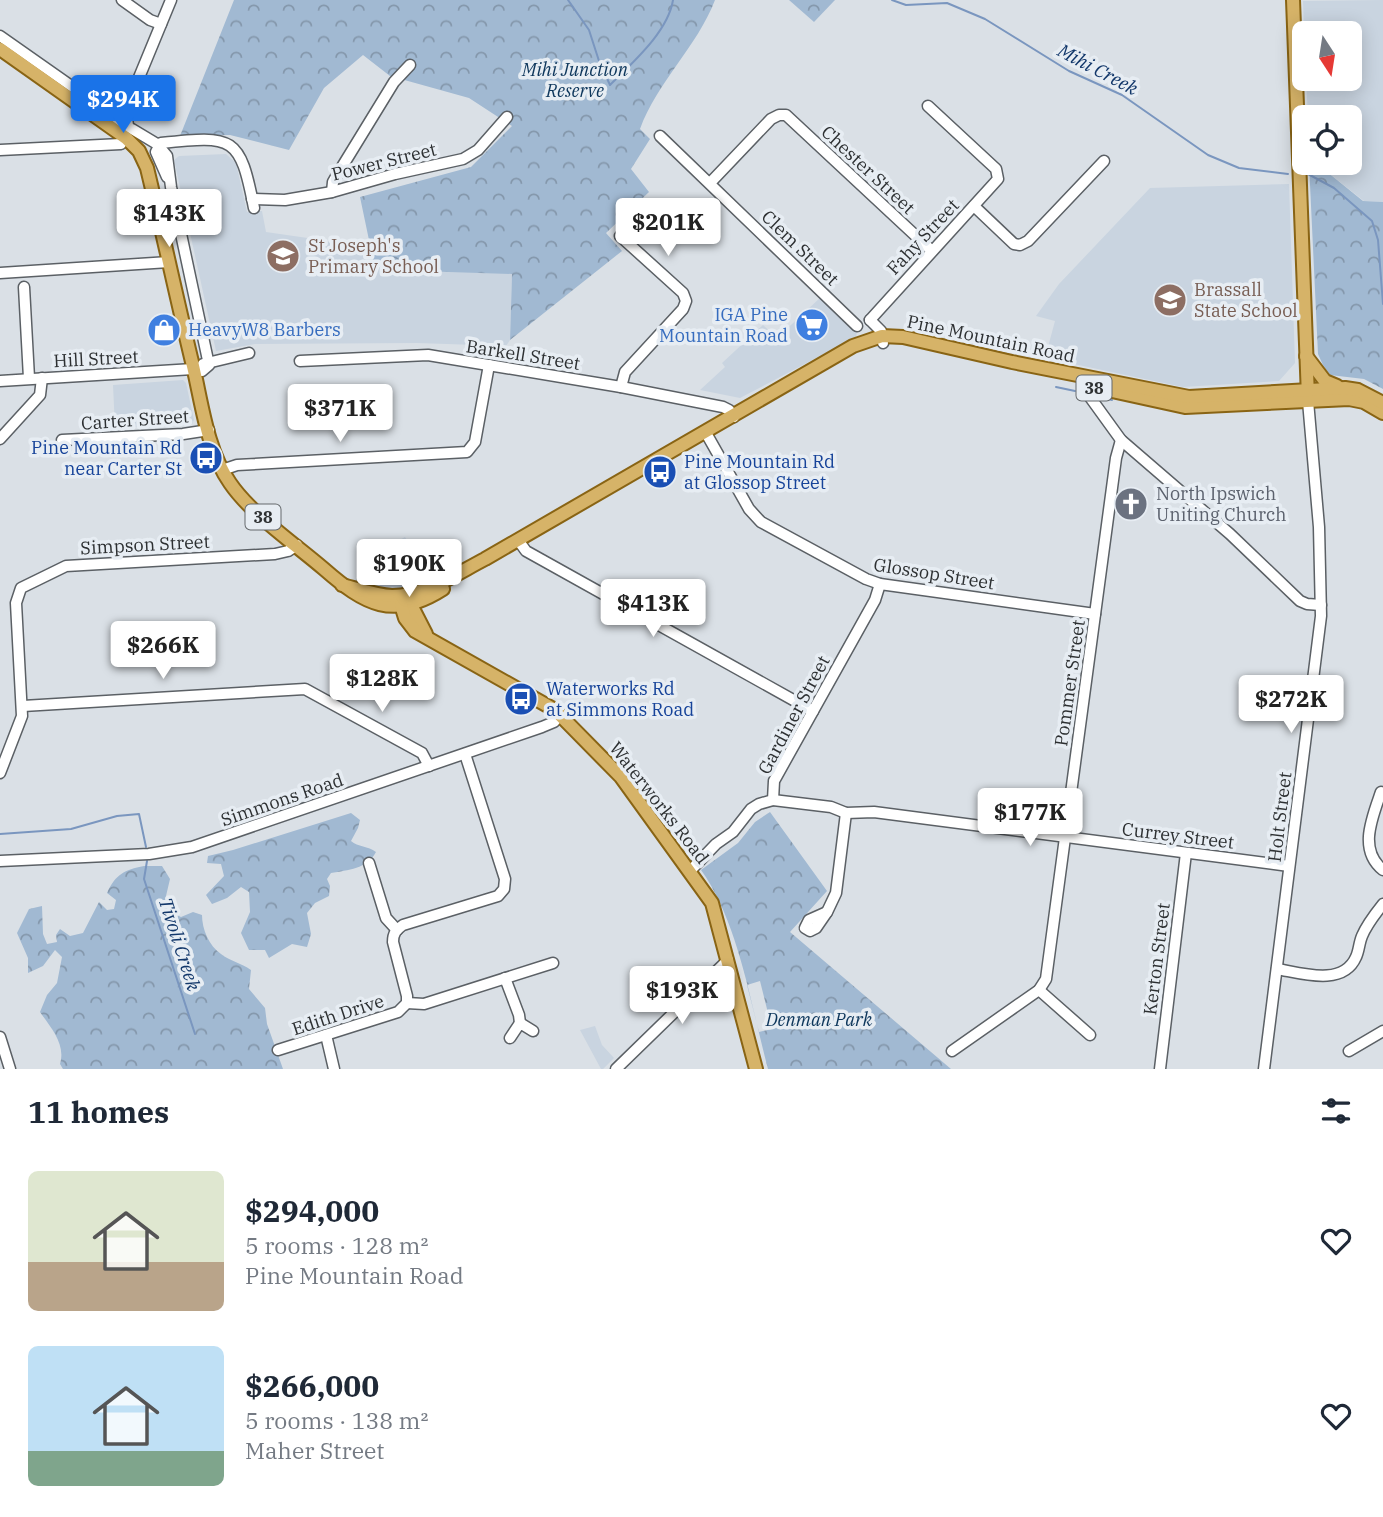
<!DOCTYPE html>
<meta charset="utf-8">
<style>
:root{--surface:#fff;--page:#f6f6f7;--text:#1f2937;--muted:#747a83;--accent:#1a73e8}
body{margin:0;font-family:"IBM Plex Serif",serif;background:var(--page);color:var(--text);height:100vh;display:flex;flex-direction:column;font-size:26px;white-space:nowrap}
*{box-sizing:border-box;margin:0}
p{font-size:23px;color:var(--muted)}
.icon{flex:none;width:38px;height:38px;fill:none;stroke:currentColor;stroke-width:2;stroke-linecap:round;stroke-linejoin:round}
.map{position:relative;height:1069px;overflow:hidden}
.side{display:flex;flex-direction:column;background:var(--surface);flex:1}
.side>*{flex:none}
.needle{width:46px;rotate:168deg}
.fabs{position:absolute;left:1292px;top:21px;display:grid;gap:14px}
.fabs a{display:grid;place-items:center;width:70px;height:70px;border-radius:10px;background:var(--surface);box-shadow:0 4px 18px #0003;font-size:35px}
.price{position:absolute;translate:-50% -60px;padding:0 16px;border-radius:7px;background:#fff;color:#222;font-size:23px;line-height:46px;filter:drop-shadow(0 2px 4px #0008)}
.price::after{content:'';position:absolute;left:50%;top:42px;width:21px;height:16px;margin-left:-10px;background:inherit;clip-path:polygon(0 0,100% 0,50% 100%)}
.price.current{background:var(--accent);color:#fff}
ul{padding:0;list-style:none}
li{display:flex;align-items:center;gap:21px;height:175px;padding:0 28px}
li span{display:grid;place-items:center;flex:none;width:196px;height:140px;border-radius:10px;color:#555}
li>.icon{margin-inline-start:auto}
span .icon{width:84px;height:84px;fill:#fffc;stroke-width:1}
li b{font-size:30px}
h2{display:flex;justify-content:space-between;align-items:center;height:84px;padding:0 28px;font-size:30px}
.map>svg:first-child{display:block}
.built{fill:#c9d4e0}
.forest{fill:url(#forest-crowns);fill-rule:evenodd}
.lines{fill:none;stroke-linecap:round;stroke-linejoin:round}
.stream{stroke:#7a96bf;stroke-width:2}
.minor-casing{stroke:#5b6065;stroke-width:13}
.major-casing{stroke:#896414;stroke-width:16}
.minor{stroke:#fff;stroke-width:10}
.major{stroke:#d6b368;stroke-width:12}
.labels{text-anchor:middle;stroke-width:7;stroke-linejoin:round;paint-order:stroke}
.shield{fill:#e7edf3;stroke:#65696c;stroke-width:2}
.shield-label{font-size:16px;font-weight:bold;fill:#2d3032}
.park-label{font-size:18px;font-style:italic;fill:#0d365b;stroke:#e7edf3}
.street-label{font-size:18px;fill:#2d3032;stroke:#e7edf3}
.education-label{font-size:18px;fill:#785e54;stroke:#e7edf3;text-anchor:start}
.shop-label{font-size:18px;fill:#366cbe;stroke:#e7edf3;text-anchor:end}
.transit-label{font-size:18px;fill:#164399;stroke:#e7edf3;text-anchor:start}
.worship-label{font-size:18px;fill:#5b616d;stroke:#e7edf3;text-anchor:start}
.water-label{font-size:19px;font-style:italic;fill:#12376a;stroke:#e7edf3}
</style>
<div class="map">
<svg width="1383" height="1069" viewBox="0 0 1383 1069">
<defs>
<pattern id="forest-crowns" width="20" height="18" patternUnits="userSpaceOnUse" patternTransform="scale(1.75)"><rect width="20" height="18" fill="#a1b9d2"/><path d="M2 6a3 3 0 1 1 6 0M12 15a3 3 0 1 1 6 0" fill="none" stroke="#8497ab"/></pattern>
</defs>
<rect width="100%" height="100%" fill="#dae0e6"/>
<g class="built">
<polygon points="1383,0 1383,202 1364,201 1316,163 1349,163 1349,117 1308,117 1306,79 1349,79 1349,33 1304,33 1303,1"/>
<polygon points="226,154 236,163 247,212 262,211 266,232 370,247 374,264 383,265 387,270 512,273 510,340 506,346 417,343 255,344 216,351 174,160 179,156"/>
<polygon points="1289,184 1295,363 1279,381 1183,387 1045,358 1055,321 1036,316 1059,284 1150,188"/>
<polygon points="821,297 857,332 856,337 740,398 700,390 725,367 722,363 763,325 777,338"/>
<polygon points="183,380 186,383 194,420 192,424 115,428 113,385"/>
<polygon points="405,537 427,574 403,588 381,587 377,582 389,566 388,547"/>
<polygon points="595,1026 602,1045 614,1058 603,1069 601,1069 580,1030"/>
</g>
<g class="forest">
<path d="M234 0H715C697 47 657 82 640 129L650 139 631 169 649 192 606 233 622 251 510 340 512 274 387 270 383 265 374 264 360 197 471 167 512 126 469 98 390 76 363 55 324 88 289 150 230 135 180 136Z"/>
<polygon points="789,0 835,0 814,22"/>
<polygon points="1309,163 1316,163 1363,201 1383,202 1383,389 1364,379 1330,375 1323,365 1318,354"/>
<path d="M770 812 827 891 790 932 951 1069H768C751 1006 739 923 701 870L738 843 755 822ZM760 981 772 1029 759 1032 747 985Z"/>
<path d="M351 813 360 820 358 828 351 841C358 847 368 846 376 852 367 869 348 870 331 873L327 879 330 886 329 896 315 903 307 913 311 934 307 947 292 944 269 958 265 950H249L241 933 250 912 249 892 241 887 227 898 212 904 206 895 224 876 221 864 207 863 208 856 233 850Z"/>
<path d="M144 866H162L170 879 166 896 171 912 181 917 193 912 202 915C202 929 209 946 221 954 230 961 241 963 251 970L249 989 265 1008 267 1024 283 1069H63L60 1064C66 1044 51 1028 40 1012L47 995 57 983 62 957 55 950 43 966 28 973V958L17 933 29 909 42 906 43 934 47 944 57 942 56 935 60 929 70 936 83 933 99 902 107 910 114 909 116 900 107 893C116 874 124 870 144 866Z"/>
</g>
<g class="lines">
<g class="stream">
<path d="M568 0 589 30 599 61 610 85C632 63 668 32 673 0"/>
<polyline points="892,0 906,5 947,3 985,19 1069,71 1122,95 1208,155 1239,168 1288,174"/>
<polyline points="1308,174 1334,188 1372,221 1378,240 1383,304"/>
<polyline points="1056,387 1075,391"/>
<polyline points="1097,396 1112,400"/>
<polyline points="0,834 71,829 117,816 139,814 146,847"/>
<polyline points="147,861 144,879 195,1034"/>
</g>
<defs>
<g id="minor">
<polyline points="122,0 150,20 161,24"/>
<polyline points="0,36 94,102"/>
<polyline points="128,126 126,109 171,0"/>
<polyline points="660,136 857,326"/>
<polyline points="0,150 121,144"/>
<path d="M167 177 156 152 161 143C234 135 240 136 254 208"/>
<polyline points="710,183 771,119 779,115 786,115 932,251"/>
<polyline points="332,192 333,182 337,175 394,82 410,65"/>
<polyline points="252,199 285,200 332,192 395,174 463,159 478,150 507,117"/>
<polyline points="974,206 1014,244 1020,245 1028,241 1104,161"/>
<polyline points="620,236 683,293 686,301 683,309 625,372 621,387"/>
<polyline points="0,273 169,262"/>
<polyline points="24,287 29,378"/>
<polyline points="870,320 998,179 996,169 928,106"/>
<polyline points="870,320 881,331 883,343"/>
<polyline points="300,361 428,355 621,387 723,407 729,410 734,417"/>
<polyline points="203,364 249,353"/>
<polyline points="1089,378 1087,393 1121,440 1230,534 1300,601 1307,604 1321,605"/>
<polyline points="0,381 193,369 202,371 209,365 171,187 167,156 157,144 132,129 98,115"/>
<polyline points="706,433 749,509 761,522 866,579 880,584 1095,614"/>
<polyline points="0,439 40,395 42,378"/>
<polyline points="62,440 183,434 209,430"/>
<polyline points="222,470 237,465 467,452 475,442 489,365"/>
<polyline points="518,540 526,551 813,711"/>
<polyline points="23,706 305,689 422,753 429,766"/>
<polyline points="0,773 22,716 16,603 21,588 66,566 275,554 288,551 297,545"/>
<path d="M1381 792C1372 818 1358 850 1383 870"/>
<polyline points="773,800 831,807 846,813 874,812 1289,866"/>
<polyline points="0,861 149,854 192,847 542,727 554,722 560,715"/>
<polyline points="369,863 386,918 397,930"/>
<polyline points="690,871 716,844 733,832 751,809 759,804 773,800 774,781 875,600 880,584"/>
<polyline points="827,912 836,893 846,813"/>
<polygon points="827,912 816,928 810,931 805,928 809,920"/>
<path d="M1277 969C1301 973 1343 987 1356 957 1359 951 1359 943 1362 936 1367 924 1375 914 1383 904"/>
<polyline points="505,978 519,1015 520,1023"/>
<polyline points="1039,990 1090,1035"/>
<polyline points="407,1003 424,1004 553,963"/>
<polyline points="326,1035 334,1069"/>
<polyline points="0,1037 10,1069"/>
<polyline points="510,1038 520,1023 533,1031"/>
<path d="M278 1050 398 1012 407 1003V996L393 942C393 933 396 930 403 925L498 896 504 889 505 879 465 754"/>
<polyline points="952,1051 1039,990 1046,979 1116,458 1121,440"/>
<polyline points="1349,1051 1383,1031"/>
<polyline points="616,1069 728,960"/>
<polyline points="1160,1069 1186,853"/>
<polyline points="1264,1069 1321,616 1319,527 1308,401"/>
</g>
<g id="major">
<polyline points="1293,0 1308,397"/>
<path d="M0 49 126 138 139 151 147 168C163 234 177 300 193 366 202 404 207 450 230 483 251 514 295 544 324 569 364 604 393 621 443 589"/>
<polyline points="1306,356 1325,381 1337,386"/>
<polyline points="1089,386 1185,407 1349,399 1364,402 1383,413"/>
<path d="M342 585C359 589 375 595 392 596 425 596 456 574 485 559L853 346 882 336 903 337 1012 362 1189 397 1345 388 1358 390 1383 403"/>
<polyline points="407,597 426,634"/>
<polyline points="401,605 405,618 415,631 555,710 621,777 712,903 756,1069"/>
</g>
</defs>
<use href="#minor" class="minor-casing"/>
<use href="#major" class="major-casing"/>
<use href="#minor" class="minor"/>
<use href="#major" class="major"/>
</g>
<defs>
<symbol id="school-disc" viewBox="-11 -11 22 22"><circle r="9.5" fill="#8d6e63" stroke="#e7edf3"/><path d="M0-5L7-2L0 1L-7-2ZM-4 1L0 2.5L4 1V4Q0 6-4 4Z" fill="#fff"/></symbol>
<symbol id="supermarket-disc" viewBox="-11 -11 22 22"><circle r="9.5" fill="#3f7fe0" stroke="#e7edf3"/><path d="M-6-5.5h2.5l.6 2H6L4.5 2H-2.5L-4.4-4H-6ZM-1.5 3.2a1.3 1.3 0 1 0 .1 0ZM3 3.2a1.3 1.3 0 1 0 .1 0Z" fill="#fff"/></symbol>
<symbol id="shop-disc" viewBox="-11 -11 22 22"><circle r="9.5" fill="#3f7fe0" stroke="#e7edf3"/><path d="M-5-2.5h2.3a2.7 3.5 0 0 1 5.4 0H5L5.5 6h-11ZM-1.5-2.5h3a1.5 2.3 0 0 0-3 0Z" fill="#fff"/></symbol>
<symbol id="bus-disc" viewBox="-11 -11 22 22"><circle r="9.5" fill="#1a4fb4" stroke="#e7edf3"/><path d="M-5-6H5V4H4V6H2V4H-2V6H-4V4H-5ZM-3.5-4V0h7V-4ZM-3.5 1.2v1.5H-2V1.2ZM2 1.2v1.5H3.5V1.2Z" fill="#fff"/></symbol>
<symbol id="church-disc" viewBox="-11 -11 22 22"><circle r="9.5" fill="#6b7280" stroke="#e7edf3"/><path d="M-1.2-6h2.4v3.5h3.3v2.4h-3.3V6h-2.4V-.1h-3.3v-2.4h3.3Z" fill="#fff"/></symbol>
</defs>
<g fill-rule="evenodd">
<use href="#school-disc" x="264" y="237" width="38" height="38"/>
<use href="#school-disc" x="1151" y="281" width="38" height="38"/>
<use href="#supermarket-disc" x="793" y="306" width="38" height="38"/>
<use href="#shop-disc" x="145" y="311" width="38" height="38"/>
<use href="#bus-disc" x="187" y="439" width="38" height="38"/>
<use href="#bus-disc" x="641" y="453" width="38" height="38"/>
<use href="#church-disc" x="1112" y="485" width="38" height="38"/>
<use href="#bus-disc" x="502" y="680" width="38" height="38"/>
</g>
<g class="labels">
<g class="shield">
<rect x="1076.5" y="375.5" width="35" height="25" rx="5"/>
<rect x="245.5" y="504.5" width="35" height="25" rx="5"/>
</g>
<g class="shield-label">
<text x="1094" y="394">38</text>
<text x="263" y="523">38</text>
</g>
<g class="park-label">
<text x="575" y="76">Mihi Junction<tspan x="575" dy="21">Reserve</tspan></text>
<text x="819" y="1026">Denman Park</text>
</g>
<g class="street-label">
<text transform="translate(384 162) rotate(-14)" y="6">Power Street</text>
<text transform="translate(868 170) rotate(43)" y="6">Chester Street</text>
<text transform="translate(923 237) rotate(-47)" y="6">Fahy Street</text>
<text transform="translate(800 248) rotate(44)" y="6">Clem Street</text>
<text transform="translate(991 339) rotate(12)" y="6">Pine Mountain Road</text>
<text transform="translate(523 355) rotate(9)" y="6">Barkell Street</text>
<text transform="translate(96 359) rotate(-3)" y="6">Hill Street</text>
<text transform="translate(135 420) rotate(-4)" y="6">Carter Street</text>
<text transform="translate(145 545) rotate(-3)" y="6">Simpson Street</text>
<text transform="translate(934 574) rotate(9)" y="6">Glossop Street</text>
<text transform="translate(1070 683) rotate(-82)" y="6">Pommer Street</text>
<text transform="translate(794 715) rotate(-62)" y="6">Gardiner Street</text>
<text transform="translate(282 800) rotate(-19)" y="6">Simmons Road</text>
<text transform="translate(659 803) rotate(52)" y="6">Waterworks Road</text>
<text transform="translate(1280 817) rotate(-83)" y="6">Holt Street</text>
<text transform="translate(1178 836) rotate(7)" y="6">Currey Street</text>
<text transform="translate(1157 959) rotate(-83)" y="6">Kerton Street</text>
<text transform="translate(338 1015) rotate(-18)" y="6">Edith Drive</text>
</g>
<g class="education-label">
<text x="308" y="252">St Joseph's<tspan x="308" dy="21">Primary School</tspan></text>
<text x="1194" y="296">Brassall<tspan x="1194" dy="21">State School</tspan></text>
</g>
<g class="shop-label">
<text x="788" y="321">IGA Pine<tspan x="788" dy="21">Mountain Road</tspan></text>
<text x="188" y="336" text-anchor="start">HeavyW8 Barbers</text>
</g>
<g class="transit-label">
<text x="182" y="454" text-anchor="end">Pine Mountain Rd<tspan x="182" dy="21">near Carter St</tspan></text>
<text x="684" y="468">Pine Mountain Rd<tspan x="684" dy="21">at Glossop Street</tspan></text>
<text x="546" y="695">Waterworks Rd<tspan x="546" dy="21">at Simmons Road</tspan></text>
</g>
<g class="worship-label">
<text x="1156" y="500">North Ipswich<tspan x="1156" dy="21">Uniting Church</tspan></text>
</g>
<g class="water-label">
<text transform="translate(1098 69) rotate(28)" y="7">Mihi Creek</text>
<text transform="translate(180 944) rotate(72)" y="7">Tivoli Creek</text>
</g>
</g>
</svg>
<div class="fabs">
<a><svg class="needle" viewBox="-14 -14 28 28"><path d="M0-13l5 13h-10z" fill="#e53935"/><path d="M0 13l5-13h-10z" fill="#747a83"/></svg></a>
<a><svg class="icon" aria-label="locate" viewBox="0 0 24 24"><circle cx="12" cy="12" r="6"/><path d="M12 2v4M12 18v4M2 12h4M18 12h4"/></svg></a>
</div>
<b class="price current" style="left:123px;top:135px">$294K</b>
<b class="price" style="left:169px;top:249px">$143K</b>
<b class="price" style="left:668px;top:258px">$201K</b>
<b class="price" style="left:340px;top:444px">$371K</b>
<b class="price" style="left:409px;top:599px">$190K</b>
<b class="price" style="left:653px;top:639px">$413K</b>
<b class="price" style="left:163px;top:681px">$266K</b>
<b class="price" style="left:382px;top:714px">$128K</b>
<b class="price" style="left:1291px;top:735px">$272K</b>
<b class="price" style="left:1030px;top:848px">$177K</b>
<b class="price" style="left:682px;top:1026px">$193K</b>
</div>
<section class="side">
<h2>11 homes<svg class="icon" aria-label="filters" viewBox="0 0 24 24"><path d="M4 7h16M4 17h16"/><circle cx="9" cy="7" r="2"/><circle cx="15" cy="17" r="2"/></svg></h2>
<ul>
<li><span style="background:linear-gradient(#dfe7d0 65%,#b9a48a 0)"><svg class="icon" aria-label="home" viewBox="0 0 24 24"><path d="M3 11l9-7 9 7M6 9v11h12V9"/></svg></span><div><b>$294,000</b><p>5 rooms · 128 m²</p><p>Pine Mountain Road</p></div><svg class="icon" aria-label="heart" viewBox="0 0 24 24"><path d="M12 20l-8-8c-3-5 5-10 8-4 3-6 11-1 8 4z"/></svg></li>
<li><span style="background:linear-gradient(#bfe0f5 75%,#7fa58c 0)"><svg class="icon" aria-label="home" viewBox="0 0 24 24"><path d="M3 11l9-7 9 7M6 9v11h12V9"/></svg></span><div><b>$266,000</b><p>5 rooms · 138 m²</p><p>Maher Street</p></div><svg class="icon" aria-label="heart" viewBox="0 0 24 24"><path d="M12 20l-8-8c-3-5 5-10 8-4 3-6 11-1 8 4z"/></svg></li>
</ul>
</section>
